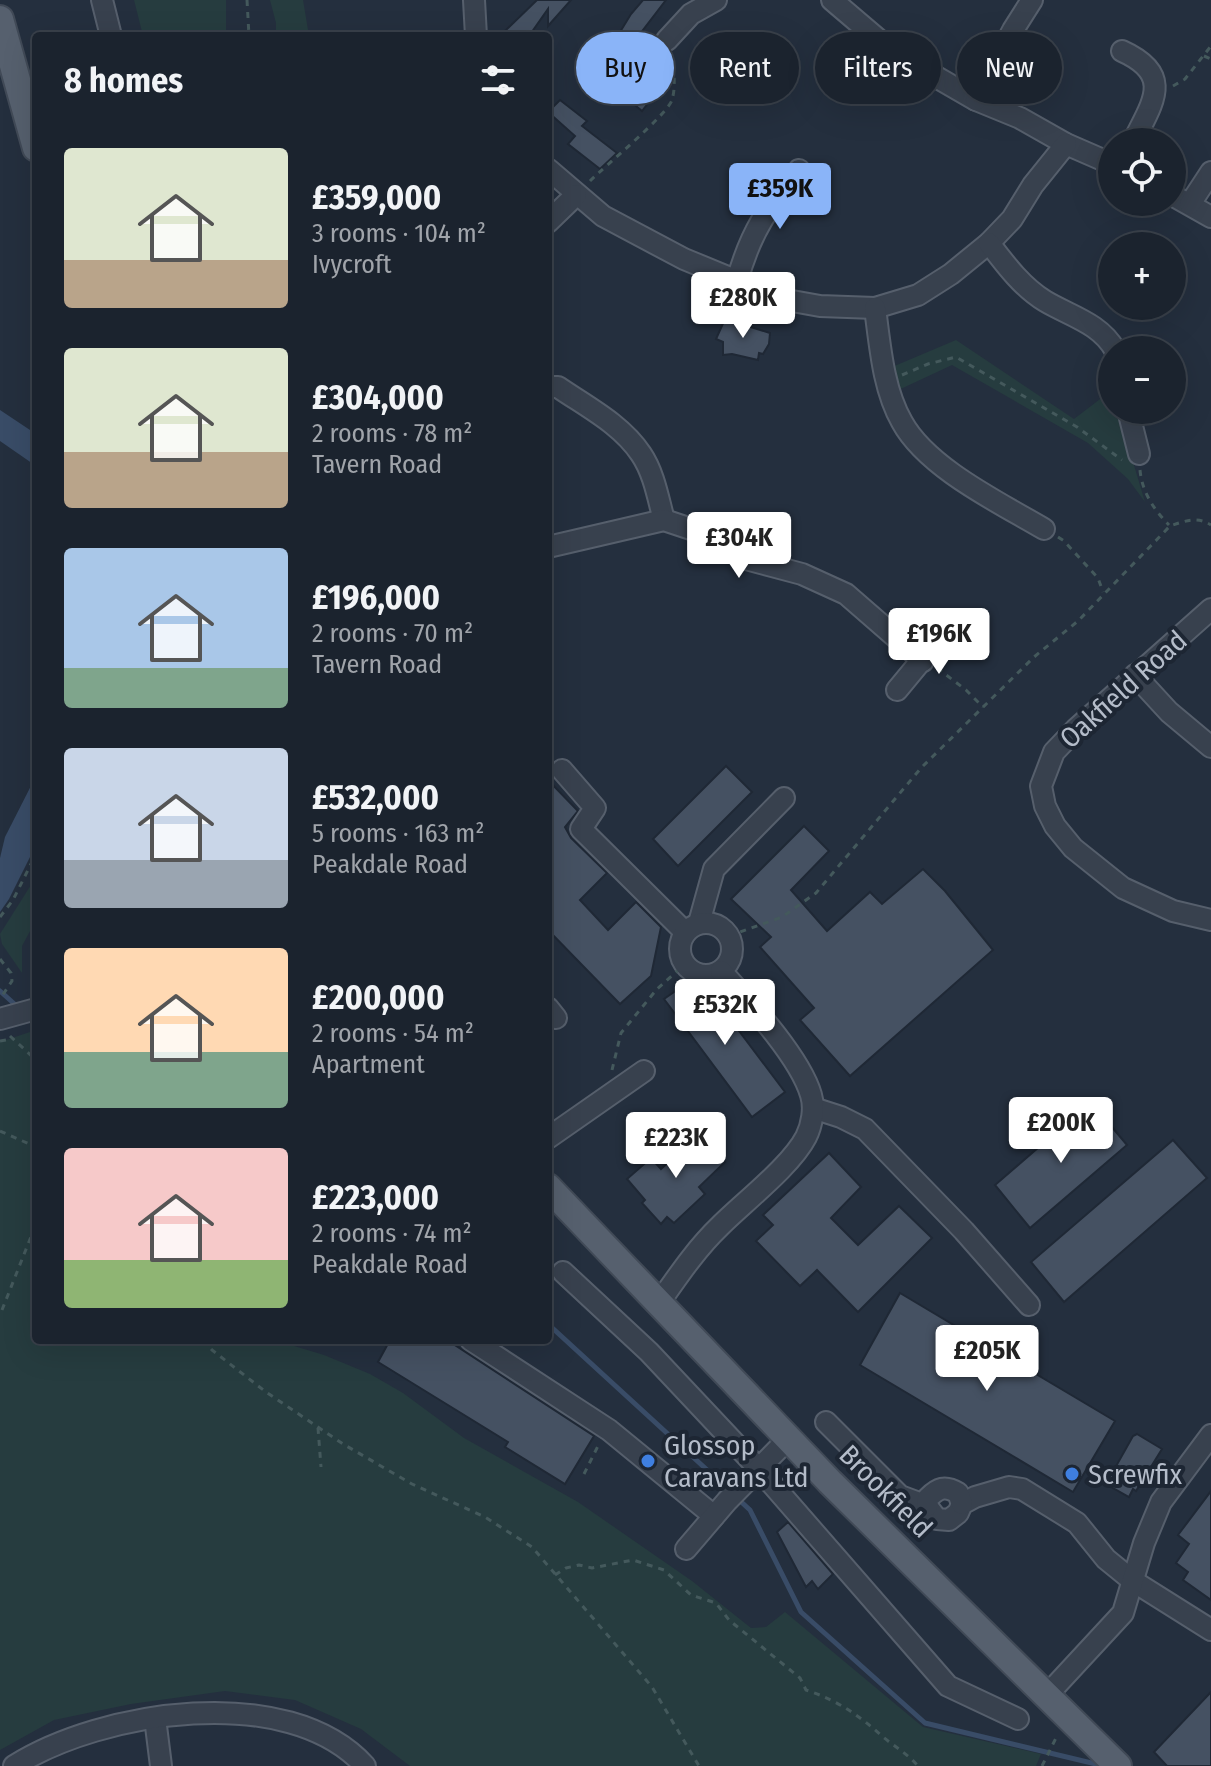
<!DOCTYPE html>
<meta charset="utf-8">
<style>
:root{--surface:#1b232e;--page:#242b36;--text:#f1f3f6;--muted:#a0a4aa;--line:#39404a;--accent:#8ab4f8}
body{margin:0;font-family:"Fira Sans Condensed",sans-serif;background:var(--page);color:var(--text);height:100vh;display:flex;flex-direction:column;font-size:30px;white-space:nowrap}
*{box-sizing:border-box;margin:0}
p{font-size:26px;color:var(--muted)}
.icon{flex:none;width:44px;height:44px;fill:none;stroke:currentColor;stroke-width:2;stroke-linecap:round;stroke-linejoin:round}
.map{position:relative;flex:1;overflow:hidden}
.drawer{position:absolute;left:32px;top:32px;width:520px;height:1312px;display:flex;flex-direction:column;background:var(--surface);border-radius:8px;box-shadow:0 8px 32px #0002,0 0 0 2px var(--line)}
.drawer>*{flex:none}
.top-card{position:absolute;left:576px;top:32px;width:514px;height:72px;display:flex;gap:16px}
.tools{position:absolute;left:1098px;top:128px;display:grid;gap:16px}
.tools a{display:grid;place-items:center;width:88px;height:88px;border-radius:50%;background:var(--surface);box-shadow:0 8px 32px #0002,0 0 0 2px var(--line);font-size:40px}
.price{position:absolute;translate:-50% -68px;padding:0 18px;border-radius:8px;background:#fff;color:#222;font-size:26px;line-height:52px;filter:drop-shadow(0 2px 4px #0008)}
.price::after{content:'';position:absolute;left:50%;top:48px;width:24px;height:18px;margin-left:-12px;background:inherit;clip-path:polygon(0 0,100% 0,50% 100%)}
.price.on{background:var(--accent);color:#111}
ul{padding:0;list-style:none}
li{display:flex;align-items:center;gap:24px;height:200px;padding:0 32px}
li span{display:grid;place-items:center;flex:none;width:224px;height:160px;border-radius:8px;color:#555}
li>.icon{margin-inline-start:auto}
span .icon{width:96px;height:96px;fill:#fffc;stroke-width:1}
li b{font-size:34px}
h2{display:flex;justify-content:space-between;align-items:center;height:96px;padding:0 32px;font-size:34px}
.chip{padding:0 28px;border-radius:36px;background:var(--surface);box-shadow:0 8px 32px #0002,0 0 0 2px var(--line);font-size:28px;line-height:72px}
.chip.on{background:var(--accent);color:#111}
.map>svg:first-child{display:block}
.green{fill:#263c3f}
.water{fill:#394c67}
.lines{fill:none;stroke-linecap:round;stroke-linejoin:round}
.stream{stroke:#394c67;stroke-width:5}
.building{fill:#455162;stroke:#1f2835;stroke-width:2}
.minor-casing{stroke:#565f6c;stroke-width:24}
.major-casing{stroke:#414a57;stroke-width:30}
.path{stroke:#44595c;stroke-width:3;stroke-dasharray:6 6;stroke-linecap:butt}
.minor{stroke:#38414e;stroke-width:20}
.major{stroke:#56606e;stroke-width:26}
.shop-dot{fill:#3f7fe0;stroke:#1d2633;stroke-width:3}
.labels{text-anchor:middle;stroke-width:8;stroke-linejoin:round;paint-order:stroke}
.street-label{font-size:28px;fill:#b4bcc9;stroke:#1d2633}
.poi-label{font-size:28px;fill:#b4bcc9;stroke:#1d2633;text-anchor:start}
</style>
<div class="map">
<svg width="1211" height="1766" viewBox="0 0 1211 1766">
<rect width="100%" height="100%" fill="#242f3e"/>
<g class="green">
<polygon points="134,0 226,0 226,36 143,36"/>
<polygon points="270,0 303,0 309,36 276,36 276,23"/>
<polygon points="956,340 1074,419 1112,390 1112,410 1121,410 1133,462 1145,502 1128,479 1088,443 952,365 890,394 885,370"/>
<polygon points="36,877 36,920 22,946 22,973 2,944 0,934"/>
<polygon points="36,1030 36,1340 274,1340 324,1355 370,1374 403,1393 464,1438 578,1502 692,1581 751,1628 766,1627 785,1612 923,1727 1041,1754 1036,1766 410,1766 361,1729 295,1700 225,1691 131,1704 54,1720 0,1750 0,1042"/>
</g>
<g class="water">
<polygon points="0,410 36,434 36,466 0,441"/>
<polygon points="36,776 36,845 9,899 0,912 0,858 5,837"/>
</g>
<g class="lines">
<g class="stream">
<polyline points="0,991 20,1009"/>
<polyline points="548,1324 730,1491"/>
<polyline points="737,1498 750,1510 801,1612 925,1723 1104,1766"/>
</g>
</g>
<g class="building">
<polygon points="537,0 571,0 548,26 548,9 529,36 516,36 506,30"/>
<polygon points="643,0 666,0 633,43 620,32 631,14"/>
<polygon points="623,66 641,74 660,88 642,111 623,95 622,96 607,86"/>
<polygon points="560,100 587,121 582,126 617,153 600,169 568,144 575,136 548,112"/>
<polygon points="725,319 770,333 769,344 763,354 759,353 758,360 732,354 723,355 723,342 716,339"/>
<polygon points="726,766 752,792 678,866 653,839"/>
<polygon points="548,780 578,811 565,827 571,838 607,873 580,900 608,930 636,902 661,927 651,976 620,1004 548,930"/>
<polygon points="804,826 829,851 791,890 827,931 870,892 882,904 923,869 945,891 993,950 850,1076 800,1020 814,1008 760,947 771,937 731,899"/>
<polygon points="687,983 692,990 703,983 785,1092 752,1117 664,999"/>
<polygon points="1091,1102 1127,1145 1030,1228 995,1185"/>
<polygon points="699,1134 725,1162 699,1187 705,1194 674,1223 667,1217 661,1224 642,1203 645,1200 627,1179 651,1158 661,1169"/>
<polygon points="1173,1140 1207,1178 1064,1302 1031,1262"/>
<polygon points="829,1153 861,1187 831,1218 858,1245 899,1206 932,1238 858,1312 817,1270 800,1286 756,1241 773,1225 763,1215"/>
<polygon points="900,1293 1115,1421 1073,1492 860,1365"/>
<polygon points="390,1340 447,1340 594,1436 565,1484 505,1447 508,1442 378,1362"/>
<polygon points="1137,1434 1162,1449 1136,1491 1133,1489 1129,1497 1106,1484 1133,1436"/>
<polygon points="1211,1491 1211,1600 1183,1580 1188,1572 1176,1563 1189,1544 1178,1535"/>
<polygon points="788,1522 833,1574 818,1589 812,1581 806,1587 777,1532"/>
<polygon points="1211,1692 1211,1766 1167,1766 1154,1752"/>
</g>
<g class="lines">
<defs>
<g id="minor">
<polyline points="102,0 111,36"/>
<polyline points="474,0 476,36"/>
<polyline points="832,0 893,52 976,100 1020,118 1066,144 1112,164"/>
<polyline points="667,40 691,14 716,0"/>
<path d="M1122 51C1175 75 1152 103 1133 142"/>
<polyline points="976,100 1013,30 1032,0"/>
<polyline points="548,169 603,216 684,259 781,299 820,306 875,308 918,295 951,274 989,243 1012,219 1033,185 1066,144"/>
<polyline points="1172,195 1211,217"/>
<polyline points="1190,204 1211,172"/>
<polyline points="548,222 576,195"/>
<path d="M989 243C1005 264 1022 287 1045 301 1070 316 1100 323 1115 350"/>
<path d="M737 281C751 231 767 209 799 170"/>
<path d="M875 308C880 345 883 389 902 422 927 468 1000 503 1044 529"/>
<path d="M548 387H558C587 407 621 424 641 454 654 473 658 498 664 520"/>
<polyline points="1128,410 1139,454"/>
<polyline points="548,547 664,520 700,532 742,558 802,574 846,594 923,661"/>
<polyline points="1211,609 1076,729 1054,752 1041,786 1045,806 1055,826 1073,848 1123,888 1173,911 1211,920"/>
<polyline points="1135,675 1169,712 1211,747"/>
<polyline points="897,690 945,632"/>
<polyline points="562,770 595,808 581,829 685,932"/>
<polyline points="699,923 714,869 784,798"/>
<circle cx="706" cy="949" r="26"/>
<polyline points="548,1008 556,1018"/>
<polyline points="0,1019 36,1009"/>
<polyline points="813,1108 841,1117 865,1129 964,1231 1029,1305"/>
<polyline points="548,1138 644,1071"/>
<polyline points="563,1272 649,1352 758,1468 948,1686 1018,1719"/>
<path d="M659 1303C678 1276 696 1249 720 1226 744 1202 791 1166 806 1137 812 1125 815 1108 811 1095 800 1057 748 1001 721 971"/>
<polyline points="471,1340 609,1430 714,1516"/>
<polyline points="826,1422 900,1496 927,1506 937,1519 949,1520 958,1513 962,1504 975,1497 1009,1487 1022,1489 1077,1523 1106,1559 1133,1581 1211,1630"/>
<path d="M927 1506 928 1498C938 1488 945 1485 958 1493L962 1504"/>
<polyline points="686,1549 727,1501 788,1439"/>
<polyline points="1048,1694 1123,1613 1144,1543 1161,1502 1211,1435"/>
<polyline points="155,1718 161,1766"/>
<path d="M14 1766C101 1711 288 1681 365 1766"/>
</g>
<g id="major">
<polyline points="0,19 36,148"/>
<polyline points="548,1187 830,1482 1118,1766"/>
</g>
</defs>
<use href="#minor" class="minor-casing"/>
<use href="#major" class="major-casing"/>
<g class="path">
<polyline points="247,0 249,36"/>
<polyline points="1204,56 1211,59"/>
<polyline points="1173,86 1185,79 1211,46"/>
<path d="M590 181C605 166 667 115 672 100 676 87 674 68 671 56"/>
<polyline points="902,375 928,364 956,357 1077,427 1122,460"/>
<path d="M1140 470C1142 492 1154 510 1169 525"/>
<polyline points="1058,537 1064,541 1098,578 1103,592"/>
<polyline points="937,668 966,690 983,707"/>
<polyline points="0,917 13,900 36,854"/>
<path d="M729 936 782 917 816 893 921 768 1034 657 1078 621 1170 526C1185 521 1197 516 1211 525"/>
<polyline points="0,959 11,973 12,981 0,999"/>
<polyline points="10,1036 36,1060"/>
<polyline points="0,1041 12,1039"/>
<polyline points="612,1070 621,1033 657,989 685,964"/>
<polyline points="0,1131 36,1147"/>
<polyline points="2,1310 36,1224"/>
<polyline points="203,1340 212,1350 266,1392 343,1444 412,1484 485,1517 532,1547 652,1687 699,1766"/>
<polyline points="318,1428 321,1467"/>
<polyline points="584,1474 598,1446"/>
<path d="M555 1575 566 1568 579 1565 592 1568 633 1560 664 1570 691 1595 716 1603 729 1620 800 1678 806 1690C837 1700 860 1716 883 1737 895 1747 908 1754 918 1766"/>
<polyline points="1042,1766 1058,1734"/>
</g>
<use href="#minor" class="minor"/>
<use href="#major" class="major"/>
</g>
<g class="shop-dot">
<circle cx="648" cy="1461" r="8"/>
<circle cx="1072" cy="1474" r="8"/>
</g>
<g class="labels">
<g class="street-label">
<text transform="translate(1123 689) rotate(-42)" y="10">Oakfield Road</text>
<text transform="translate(886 1491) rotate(45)" y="10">Brookfield</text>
</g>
<g class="poi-label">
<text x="664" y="1455">Glossop<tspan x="664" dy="32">Caravans Ltd</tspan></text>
<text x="1088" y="1484">Screwfix</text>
</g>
</g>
</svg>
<div class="tools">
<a><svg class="icon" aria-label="locate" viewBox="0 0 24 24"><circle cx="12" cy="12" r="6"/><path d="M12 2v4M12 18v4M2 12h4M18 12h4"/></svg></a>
<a>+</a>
<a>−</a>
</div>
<b class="price on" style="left:780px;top:231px">£359K</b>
<b class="price" style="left:743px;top:340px">£280K</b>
<b class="price" style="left:739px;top:580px">£304K</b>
<b class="price" style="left:939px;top:676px">£196K</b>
<b class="price" style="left:725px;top:1047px">£532K</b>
<b class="price" style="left:1061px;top:1165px">£200K</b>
<b class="price" style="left:676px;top:1180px">£223K</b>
<b class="price" style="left:987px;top:1393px">£205K</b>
<div class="top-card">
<a class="chip on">Buy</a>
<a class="chip">Rent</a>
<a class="chip">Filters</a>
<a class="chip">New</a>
</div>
<section class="drawer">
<h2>8 homes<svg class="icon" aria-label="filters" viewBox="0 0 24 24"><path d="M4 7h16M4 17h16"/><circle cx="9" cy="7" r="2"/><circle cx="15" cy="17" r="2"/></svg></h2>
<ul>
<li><span style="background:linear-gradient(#dfe7d0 70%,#b9a48a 0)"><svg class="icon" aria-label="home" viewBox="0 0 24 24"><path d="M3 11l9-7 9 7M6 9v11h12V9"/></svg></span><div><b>£359,000</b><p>3 rooms · 104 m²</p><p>Ivycroft</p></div></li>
<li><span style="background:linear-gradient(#dfe7d0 65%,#b9a48a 0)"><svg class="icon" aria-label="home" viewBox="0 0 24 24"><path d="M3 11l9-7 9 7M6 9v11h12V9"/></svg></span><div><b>£304,000</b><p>2 rooms · 78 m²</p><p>Tavern Road</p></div></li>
<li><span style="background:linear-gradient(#a9c7e8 75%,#7fa58c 0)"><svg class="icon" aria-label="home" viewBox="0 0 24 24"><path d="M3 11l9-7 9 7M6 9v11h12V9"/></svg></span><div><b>£196,000</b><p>2 rooms · 70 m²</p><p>Tavern Road</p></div></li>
<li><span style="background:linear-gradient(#c9d6e8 70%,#9aa5b1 0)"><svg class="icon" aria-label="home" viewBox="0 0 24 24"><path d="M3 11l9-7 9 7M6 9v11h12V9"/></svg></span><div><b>£532,000</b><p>5 rooms · 163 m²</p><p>Peakdale Road</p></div></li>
<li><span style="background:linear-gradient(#ffd9b3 65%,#7fa58c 0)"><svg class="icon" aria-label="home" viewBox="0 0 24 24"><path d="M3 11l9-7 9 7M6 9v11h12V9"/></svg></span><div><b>£200,000</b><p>2 rooms · 54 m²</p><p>Apartment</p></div></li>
<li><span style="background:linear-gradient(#f6c9c9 70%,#8fb573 0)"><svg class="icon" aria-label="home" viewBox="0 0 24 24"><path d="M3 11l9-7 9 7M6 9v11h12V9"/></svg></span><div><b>£223,000</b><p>2 rooms · 74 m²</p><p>Peakdale Road</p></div></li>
</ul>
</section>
</div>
